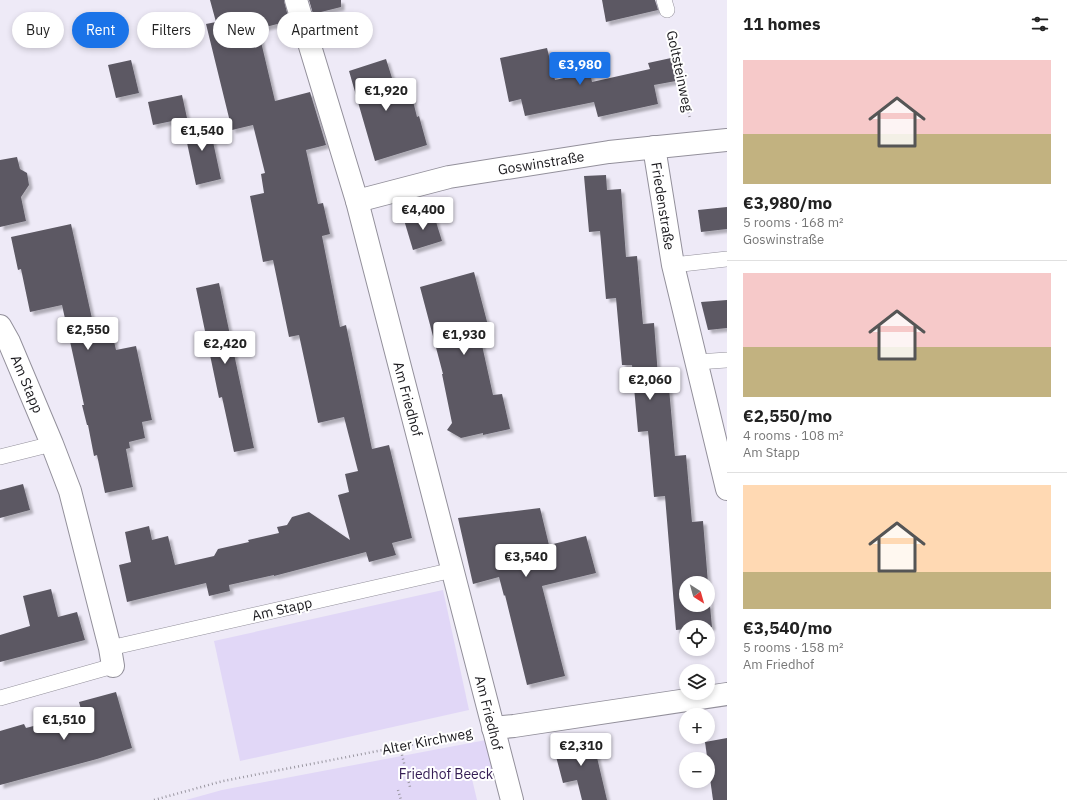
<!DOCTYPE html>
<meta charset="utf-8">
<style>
:root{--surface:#fff;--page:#f6f6f6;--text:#222;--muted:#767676;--line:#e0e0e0;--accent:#1a73e8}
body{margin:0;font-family:"IBM Plex Sans",sans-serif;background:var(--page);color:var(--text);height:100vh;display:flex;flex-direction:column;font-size:15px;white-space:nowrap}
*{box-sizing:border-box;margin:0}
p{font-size:13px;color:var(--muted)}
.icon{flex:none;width:22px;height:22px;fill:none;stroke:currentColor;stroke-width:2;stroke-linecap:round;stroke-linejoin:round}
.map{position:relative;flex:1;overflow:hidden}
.panel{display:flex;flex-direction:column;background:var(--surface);width:340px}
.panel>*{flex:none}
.hud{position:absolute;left:12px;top:12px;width:380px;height:36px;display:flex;gap:8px}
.needle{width:26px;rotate:143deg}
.fabs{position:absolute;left:679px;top:576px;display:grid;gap:8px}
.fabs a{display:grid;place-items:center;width:36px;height:36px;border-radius:50%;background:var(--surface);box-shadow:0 2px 6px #0003;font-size:20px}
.price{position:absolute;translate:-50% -34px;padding:0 9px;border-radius:4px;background:#fff;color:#222;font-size:13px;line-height:26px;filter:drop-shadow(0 1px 2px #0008)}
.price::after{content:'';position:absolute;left:50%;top:24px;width:12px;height:9px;margin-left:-6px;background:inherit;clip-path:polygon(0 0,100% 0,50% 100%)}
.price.on{background:var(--accent);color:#fff}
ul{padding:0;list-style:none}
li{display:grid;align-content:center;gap:8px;height:212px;padding:0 16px}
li+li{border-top:1px solid var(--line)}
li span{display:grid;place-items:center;height:124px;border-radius:0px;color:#555}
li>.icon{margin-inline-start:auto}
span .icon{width:72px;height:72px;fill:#fffc;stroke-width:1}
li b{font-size:17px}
h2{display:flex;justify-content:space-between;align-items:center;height:48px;padding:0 16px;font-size:17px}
.pill{padding:0 14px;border-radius:18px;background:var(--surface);box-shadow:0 2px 6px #0003;font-size:14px;line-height:36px}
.pill.on{background:var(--accent);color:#fff}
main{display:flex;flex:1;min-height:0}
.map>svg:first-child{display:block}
.green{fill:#e1d7f7}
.building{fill:#5c5963;filter:url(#shadow)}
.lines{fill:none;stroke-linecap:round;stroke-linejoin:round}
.service-casing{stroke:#93909b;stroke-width:16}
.minor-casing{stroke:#93909b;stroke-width:24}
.path{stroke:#9996a0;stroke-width:2.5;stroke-dasharray:1 3;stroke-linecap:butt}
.service{stroke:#fff;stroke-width:15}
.minor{stroke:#fff;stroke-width:22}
.labels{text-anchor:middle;stroke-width:4;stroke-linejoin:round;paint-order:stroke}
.street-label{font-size:14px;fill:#1a191d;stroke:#fff}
.park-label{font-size:14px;fill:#351d54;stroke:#fff}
</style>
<main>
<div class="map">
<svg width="727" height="800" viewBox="0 0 727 800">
<defs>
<filter id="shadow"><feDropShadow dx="3.5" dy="3.5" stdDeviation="1" flood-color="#0004"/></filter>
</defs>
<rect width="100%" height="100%" fill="#eeeaf7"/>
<g class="green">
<polygon points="443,590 469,710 240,761 214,641"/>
<polygon points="486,740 494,774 472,779 477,800 186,800 222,790"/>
</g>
<g class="building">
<polygon points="210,0 284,0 289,21 258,29 275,101 310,92 326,145 306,150 318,204 323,203 330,234 322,236 340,327 346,325 372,449 389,445 412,538 392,543 396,555 369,562 366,552 274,576 274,575 229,585 230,591 209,596 206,583 127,602 119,565 131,562 125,532 149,526 152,540 168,536 175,565 214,556 218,549 249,542 248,540 279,533 277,527 287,525 292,517 309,512 350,540 338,495 349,492 345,474 358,471 344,417 318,423 299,335 289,337 273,260 263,262 250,196 264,193 261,174 265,173 253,125 232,130 206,24 216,22"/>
<polygon points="309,0 341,0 341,7 313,14"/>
<polygon points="602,0 655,0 658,10 606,22"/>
<polygon points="547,48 555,80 590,72 592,82 650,69 648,63 671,58 676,81 654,85 658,104 598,117 594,102 525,116 521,99 509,102 500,58"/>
<polygon points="386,59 398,97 411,93 417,117 419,116 427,145 375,161 349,71"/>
<polygon points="131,60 139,93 116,98 108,65"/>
<polygon points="182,95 187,118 153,125 148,102"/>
<polygon points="208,118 221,179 196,185 183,124"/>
<polygon points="17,157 20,169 27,173 29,185 21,197 26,221 0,227 0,160"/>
<polygon points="606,175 607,190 621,189 626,257 637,256 643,324 654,323 659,389 669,388 675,456 686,455 692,522 703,521 708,583 686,583 686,605 708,605 708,584 712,627 686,627 686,629 676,630 665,496 654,497 648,431 638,432 632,365 622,365 616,298 606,299 600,231 589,232 584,176"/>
<polygon points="727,207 727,229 701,232 698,210"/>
<polygon points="433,212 442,241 413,250 404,220"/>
<polygon points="71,224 93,323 109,319 116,350 136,346 152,420 142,422 145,438 129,442 130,448 126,449 133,487 105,493 97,455 94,456 88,425 87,425 82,405 84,405 62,305 30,312 21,269 18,270 11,237"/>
<polygon points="474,272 490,333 480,336 493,395 502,394 510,429 483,435 483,433 461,438 447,430 452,423 442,374 443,374 420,287"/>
<polygon points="219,283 254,448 234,452 222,397 219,398 196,288"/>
<polygon points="727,300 727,328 708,330 701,302"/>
<polygon points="23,484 30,510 0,518 0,490"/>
<polygon points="540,508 549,545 586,536 596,573 542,586 565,676 527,685 505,595 504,596 499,577 473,584 458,518"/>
<polygon points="51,589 58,617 77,612 85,640 0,662 0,635 30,626 23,596"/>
<polygon points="116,692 132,748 97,759 0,785 0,731 24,724 26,728 82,713 79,702"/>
<polygon points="592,736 607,800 582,800 577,780 563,783 553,745"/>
<polygon points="727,738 727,800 713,800 705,742"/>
</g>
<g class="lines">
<defs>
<g id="service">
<polyline points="664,0 667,10"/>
<polyline points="673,265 727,259"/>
<polyline points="697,362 727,360"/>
<polyline points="0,457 52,444"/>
<polyline points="110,648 453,570"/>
<polyline points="0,698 113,666"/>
</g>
<g id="minor">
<polyline points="296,0 357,201 512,800"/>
<polyline points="654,147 673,265 727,489"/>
<polyline points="357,201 449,177 609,152 727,140"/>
<polyline points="0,326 9,342 52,444 70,491 110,648 113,666"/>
<polyline points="493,728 514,726 727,694"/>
</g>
</defs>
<use href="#service" class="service-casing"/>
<use href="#minor" class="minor-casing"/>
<g class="path">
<polyline points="671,30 690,119"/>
<polyline points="400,747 410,787"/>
<polyline points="398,790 401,800"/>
<polyline points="154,800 223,781 471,733"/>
</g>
<use href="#service" class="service"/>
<use href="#minor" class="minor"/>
</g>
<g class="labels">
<g class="street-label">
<text transform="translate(680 71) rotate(78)" y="5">Goltsteinweg</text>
<text transform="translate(541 163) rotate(-9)" y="5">Goswinstraße</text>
<text transform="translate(663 206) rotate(81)" y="5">Friedenstraße</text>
<text transform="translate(27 384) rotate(67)" y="5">Am Stapp</text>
<text transform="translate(408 399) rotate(75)" y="5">Am Friedhof</text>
<text transform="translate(282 609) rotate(-13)" y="5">Am Stapp</text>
<text transform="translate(489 713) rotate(76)" y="5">Am Friedhof</text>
<text transform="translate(427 741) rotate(-11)" y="5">Alter Kirchweg</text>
</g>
<g class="park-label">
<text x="446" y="779">Friedhof Beeck</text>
</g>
</g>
</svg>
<div class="fabs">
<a><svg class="needle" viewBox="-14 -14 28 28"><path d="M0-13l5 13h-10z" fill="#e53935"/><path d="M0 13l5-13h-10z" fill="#767676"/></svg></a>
<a><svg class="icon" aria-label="locate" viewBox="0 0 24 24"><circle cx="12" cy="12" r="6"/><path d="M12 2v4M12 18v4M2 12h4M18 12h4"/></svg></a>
<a><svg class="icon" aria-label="layers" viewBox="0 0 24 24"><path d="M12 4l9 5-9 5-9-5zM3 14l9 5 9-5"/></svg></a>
<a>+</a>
<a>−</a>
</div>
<b class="price on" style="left:580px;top:86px">€3,980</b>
<b class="price" style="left:386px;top:112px">€1,920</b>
<b class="price" style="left:202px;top:152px">€1,540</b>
<b class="price" style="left:423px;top:231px">€4,400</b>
<b class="price" style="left:88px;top:351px">€2,550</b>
<b class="price" style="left:464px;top:356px">€1,930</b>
<b class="price" style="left:225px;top:365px">€2,420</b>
<b class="price" style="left:650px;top:401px">€2,060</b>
<b class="price" style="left:526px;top:578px">€3,540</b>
<b class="price" style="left:64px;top:741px">€1,510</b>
<b class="price" style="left:581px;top:767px">€2,310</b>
<div class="hud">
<a class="pill">Buy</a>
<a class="pill on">Rent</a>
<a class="pill">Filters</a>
<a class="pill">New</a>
<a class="pill">Apartment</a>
</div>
</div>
<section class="panel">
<h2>11 homes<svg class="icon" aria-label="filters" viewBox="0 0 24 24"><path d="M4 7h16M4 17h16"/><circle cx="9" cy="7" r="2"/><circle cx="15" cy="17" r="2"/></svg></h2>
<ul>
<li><span style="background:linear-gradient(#f6c9c9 60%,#c2b280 0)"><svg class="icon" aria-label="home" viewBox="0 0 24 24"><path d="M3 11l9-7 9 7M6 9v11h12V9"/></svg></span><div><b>€3,980/mo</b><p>5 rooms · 168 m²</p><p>Goswinstraße</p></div></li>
<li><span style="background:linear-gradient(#f6c9c9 60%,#c2b280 0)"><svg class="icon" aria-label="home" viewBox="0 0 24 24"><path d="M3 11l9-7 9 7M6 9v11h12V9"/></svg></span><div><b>€2,550/mo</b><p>4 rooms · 108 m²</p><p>Am Stapp</p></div></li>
<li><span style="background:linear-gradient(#ffd9b3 70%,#c2b280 0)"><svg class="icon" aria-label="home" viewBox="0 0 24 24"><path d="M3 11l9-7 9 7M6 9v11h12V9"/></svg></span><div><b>€3,540/mo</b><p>5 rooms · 158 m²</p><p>Am Friedhof</p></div></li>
</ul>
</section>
</main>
